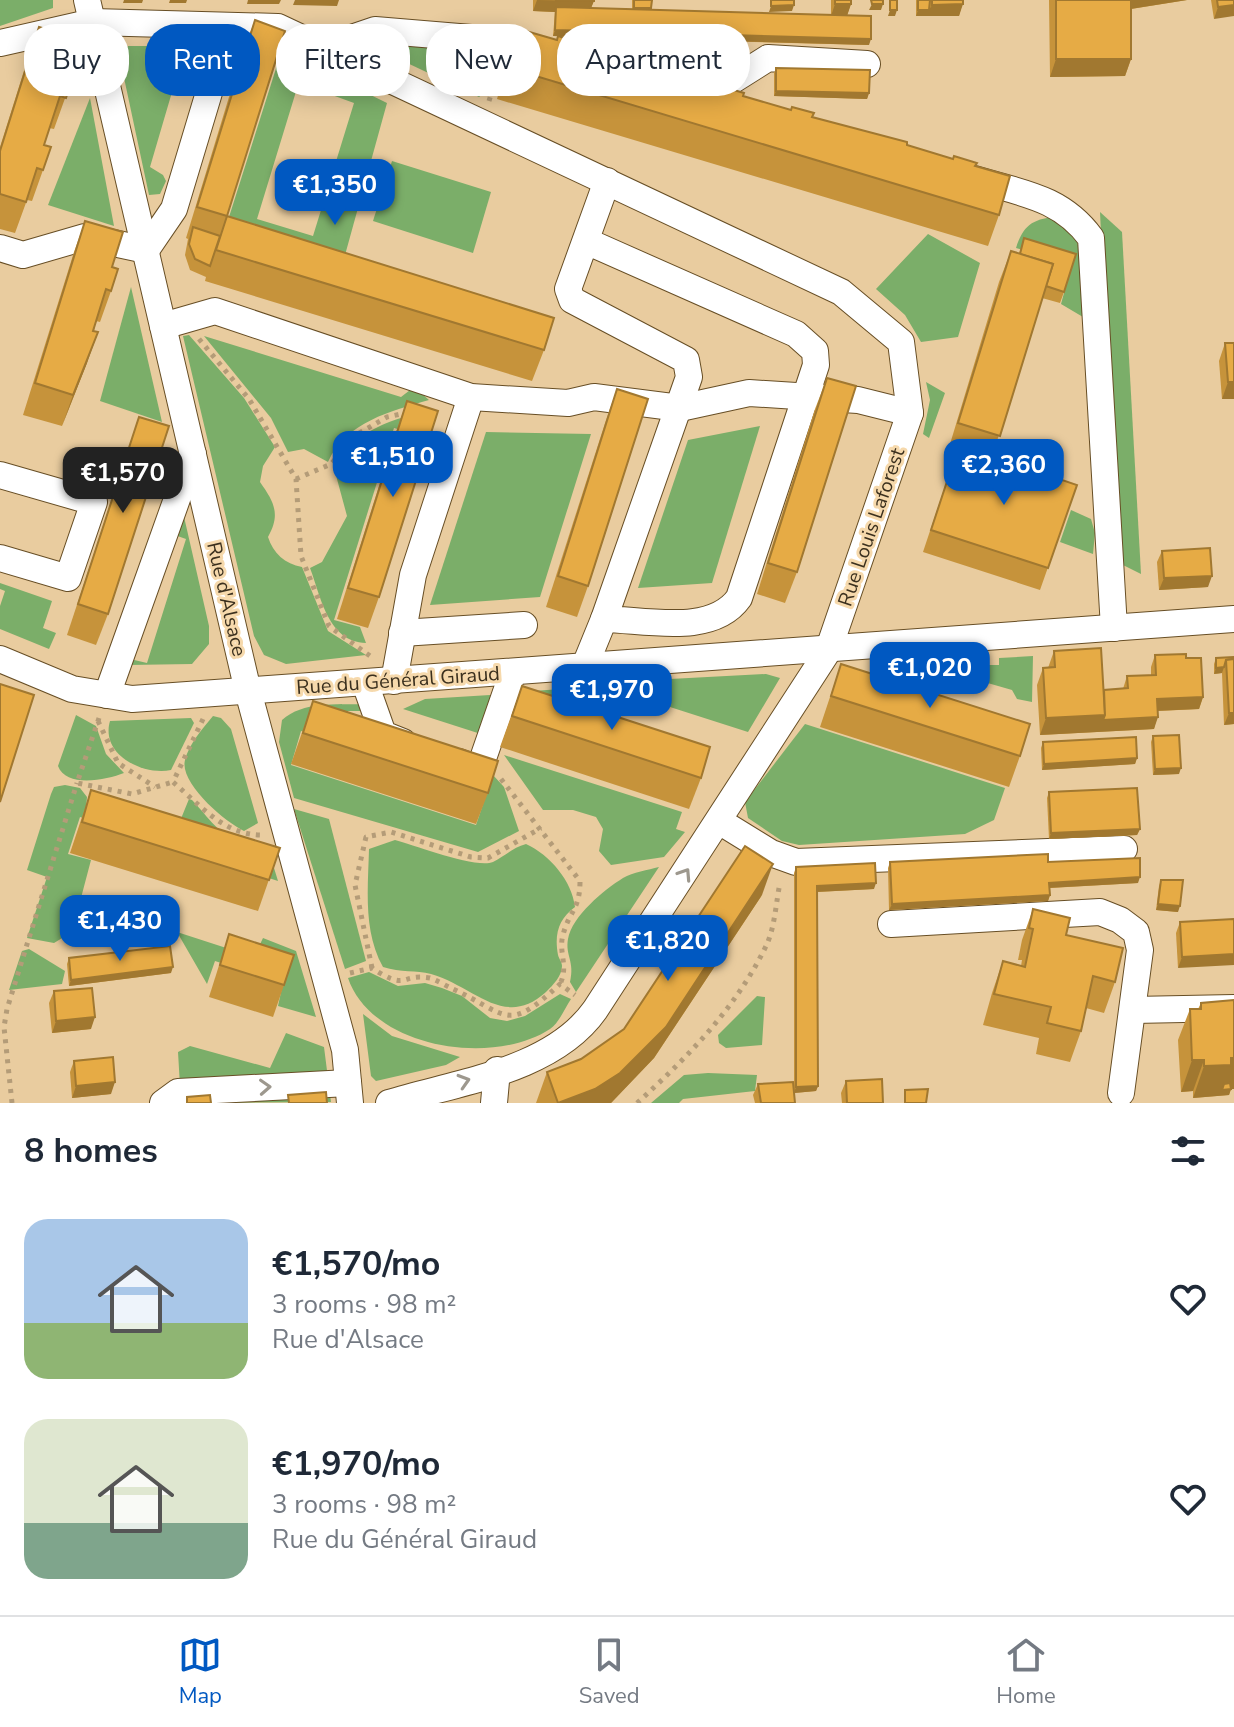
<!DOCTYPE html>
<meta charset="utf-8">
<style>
:root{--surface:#fff;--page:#f6f6f7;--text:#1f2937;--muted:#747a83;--line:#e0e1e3;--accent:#0058c1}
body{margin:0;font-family:"Nunito Sans",sans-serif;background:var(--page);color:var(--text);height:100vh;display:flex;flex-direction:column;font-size:30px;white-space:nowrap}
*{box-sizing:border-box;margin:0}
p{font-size:26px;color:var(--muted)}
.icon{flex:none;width:44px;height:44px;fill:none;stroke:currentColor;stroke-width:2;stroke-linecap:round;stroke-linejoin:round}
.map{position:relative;height:1103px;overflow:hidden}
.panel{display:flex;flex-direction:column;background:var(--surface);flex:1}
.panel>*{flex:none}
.top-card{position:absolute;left:24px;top:24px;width:800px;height:72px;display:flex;gap:16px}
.price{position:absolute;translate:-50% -68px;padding:0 18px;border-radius:16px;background:var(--accent);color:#fff;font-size:26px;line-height:52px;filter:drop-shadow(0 2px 4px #0008)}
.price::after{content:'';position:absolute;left:50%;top:48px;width:24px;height:18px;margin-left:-12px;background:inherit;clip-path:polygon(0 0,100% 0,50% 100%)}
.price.selected{background:#222;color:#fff}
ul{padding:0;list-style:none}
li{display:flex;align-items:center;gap:24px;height:200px;padding:0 24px}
li span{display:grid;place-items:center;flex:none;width:224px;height:160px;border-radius:24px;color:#555}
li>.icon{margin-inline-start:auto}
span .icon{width:96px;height:96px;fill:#fffc;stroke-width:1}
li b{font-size:34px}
h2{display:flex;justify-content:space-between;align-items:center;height:96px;padding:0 24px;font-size:34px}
.tag{padding:0 28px;border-radius:32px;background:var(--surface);box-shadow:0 4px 20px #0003;font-size:28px;line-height:72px}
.tag.selected{background:var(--accent);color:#fff}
.menu{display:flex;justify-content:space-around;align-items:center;height:112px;border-top:2px solid var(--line);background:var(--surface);font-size:22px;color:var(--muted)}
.menu a{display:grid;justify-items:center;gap:4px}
.menu .selected{color:var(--accent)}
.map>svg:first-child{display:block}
.green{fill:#7bae69}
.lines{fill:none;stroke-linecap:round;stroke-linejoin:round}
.minor-casing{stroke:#674e25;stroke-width:28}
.path{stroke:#b49c78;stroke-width:5;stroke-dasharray:4 6;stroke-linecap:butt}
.minor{stroke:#fff;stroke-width:26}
.wall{fill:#c6933b}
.shaded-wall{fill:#a17830}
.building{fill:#e6ab45;stroke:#a17830;stroke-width:2}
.oneway{stroke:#9d988e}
.labels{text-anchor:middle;stroke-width:6;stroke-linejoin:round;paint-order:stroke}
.street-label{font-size:20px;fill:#3b301e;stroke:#f6d9ac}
</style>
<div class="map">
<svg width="1234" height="1103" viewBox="0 0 1234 1103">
<rect width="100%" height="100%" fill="#e9cc9f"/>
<g class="green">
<polygon points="0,0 53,0 53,8 0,26"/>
<polygon points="128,46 201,46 198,61 182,58 150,167 163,175 166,181 160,194 149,195 120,59"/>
<polygon points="399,46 490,51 495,54 486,91 479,97 384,52 384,48"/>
<polygon points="290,56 327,73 322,93 298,85 257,219 313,236 354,103 332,95 338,79 387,103 342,266 223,236 279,59"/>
<polygon points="90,98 114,226 48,205"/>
<polygon points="392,161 491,192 473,253 373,221"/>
<polygon points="1100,212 1122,232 1141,574 1117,562"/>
<path d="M1055 217 1075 234 1082 261 1083 317 1061 304 1072 264 1016 248C1023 226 1032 219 1055 217Z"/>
<polygon points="928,234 980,263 958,337 921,342 905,315 876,289"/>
<polygon points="131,287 162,422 100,401"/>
<path d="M189 335 244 398 275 447 263 466 260 482C274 502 281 514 268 537 273 553 285 564 302 567L328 631 366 655 286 664 264 655 254 636 183 336Z"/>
<path d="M204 336 401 397 414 387 429 400C391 411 346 422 328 462L304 449 288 452 271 418Z"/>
<polygon points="926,382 945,393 929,438 923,434 930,400"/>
<path d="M434 409 428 438 394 428 334 620 360 627 366 643C328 642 321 597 310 568L322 562 347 516 334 468C355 429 393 419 434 409Z"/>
<polygon points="760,426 712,583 638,588 688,440"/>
<polygon points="486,432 591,434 540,597 430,605"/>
<polygon points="182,508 209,626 209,644 192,664 128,665 130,659 147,663 186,539 169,533"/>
<polygon points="1071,510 1091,519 1095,533 1093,554 1060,542"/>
<polygon points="0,583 52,601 43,628 56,633 49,649 0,629 0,606 5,591 0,589"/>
<polygon points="1033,656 1032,702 1017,699 1012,690 925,665 981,659 982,665 999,665 999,658"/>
<polygon points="766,674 780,678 748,732 620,691 594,717 586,714 595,683"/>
<polygon points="575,688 573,707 519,692"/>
<polygon points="490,695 495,700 484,735 403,709 425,699"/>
<path d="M363 704 361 711H348L335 741 301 731 291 765 476 825 493 775 504 787 519 831 478 852 294 798 279 742 282 720C303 701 336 705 363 704Z"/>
<path d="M76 715 96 726 106 754 124 773C106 780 66 788 58 766Z"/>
<path d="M213 716 221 718 231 729 258 823 244 831C225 822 179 783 185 760 189 744 203 728 213 716Z"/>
<path d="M191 718 194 723 171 770C144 776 100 755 110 721Z"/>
<polygon points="805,724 1005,788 994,820 965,834 799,845 782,841 748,818 745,802"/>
<polygon points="504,755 682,812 676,829 685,832 664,857 611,865 599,851 603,829 596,817 573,810 543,810"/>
<path d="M65 785 80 788 87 797 86 809 178 826 189 799 192 800C203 811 220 836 236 840 248 843 255 839 267 845L278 881 80 817 68 854 91 860 72 932 54 943 27 938 47 877 27 870 51 794 54 787Z"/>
<polygon points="294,809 329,819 366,961 345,969"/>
<path d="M395 840C414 845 476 869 493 862 505 856 512 848 526 844 550 855 572 881 575 907 559 919 554 933 558 955 559 959 562 962 562 966 562 976 553 985 546 992 504 1030 474 986 431 974 416 970 401 973 383 967 363 931 368 889 369 849Z"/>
<path d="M659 867 576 992 570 982C575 961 565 956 568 939 572 916 604 890 623 878 633 872 648 870 659 867Z"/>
<polygon points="177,932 254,957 263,938 296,951 316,1017 278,1006 283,983 215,961 207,984"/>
<polygon points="29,949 65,971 62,984 9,990 22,951"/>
<path d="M369 972 398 986 425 983 442 988 462 996 490 1018 507 1021 525 1016 560 994 571 999C565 1008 559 1023 550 1029 492 1067 372 1048 348 978Z"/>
<polygon points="757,996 765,997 762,1045 726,1048 719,1043 718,1035"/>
<polygon points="363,1014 392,1036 460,1057 446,1065 376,1081 371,1076"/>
<polygon points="286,1033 324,1047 331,1102 181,1103 178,1052 190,1046 270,1068"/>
<polygon points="708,1073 757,1075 755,1091 683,1099 679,1103 651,1103 684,1075"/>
</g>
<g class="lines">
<defs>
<g id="minor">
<polyline points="87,0 248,691 345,1050 350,1103"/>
<path d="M0 43 93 22 278 27 841 292 901 342 910 413 828 651 595 1010C552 1071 457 1082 389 1103"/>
<polyline points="322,48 375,30 507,41 546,52"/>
<polyline points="703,99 768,58 867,64"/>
<path d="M974 179C1021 193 1061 197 1091 238L1114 628"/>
<path d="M586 241 796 334 815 351 816 365 739 598C712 636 647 620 604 619L689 377 686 360 572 300 568 289 607 181"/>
<polyline points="0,248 23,255 85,237 146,250 174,209 229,26"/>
<polyline points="163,326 215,311 471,397 568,403 594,397 680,408 749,393 858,400 910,413"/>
<polyline points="0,475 94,502 68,578 0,558"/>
<polyline points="402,633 524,625"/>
<polyline points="0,659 72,689 132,699 1234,619"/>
<polyline points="584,668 604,619"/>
<polyline points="394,681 413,575 471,397"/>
<polyline points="365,683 383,734 403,742"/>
<polyline points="107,695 193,454"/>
<polyline points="459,762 479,770 513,672"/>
<polyline points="719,821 771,853 796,862 1124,849"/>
<polyline points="891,924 1100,912 1120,920 1136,932 1140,950 1121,1093"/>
<polyline points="1133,1010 1234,1008"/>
<polyline points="163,1103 178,1092 348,1083"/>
<polyline points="494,1103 497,1070"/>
</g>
</defs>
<use href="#minor" class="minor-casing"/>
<g class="path">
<polyline points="489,101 500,65"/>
<polyline points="199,339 249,399 296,479 301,556 329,626 370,656"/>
<polyline points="296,479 331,464 356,435 387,417 410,412"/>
<polyline points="99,718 77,783 132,794 173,782"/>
<path d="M203 719 173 782C201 806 224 835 262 835"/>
<polyline points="98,721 118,763 155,787"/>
<path d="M501 779 580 881C580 910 569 911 563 935 558 952 569 966 560 984"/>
<polyline points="372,968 355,885 366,837 391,832 471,857 488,858 541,828"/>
<path d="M350 973 372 968C408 992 400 973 430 978 437 980 446 986 453 989 509 1015 506 1034 560 984L575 995"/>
<polyline points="12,1103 4,1027 7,1009 77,783"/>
<path d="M637 1103C688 1057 737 1007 767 944 775 926 776 902 780 883"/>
</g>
<use href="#minor" class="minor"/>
</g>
<g class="wall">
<polygon points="533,0 594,0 591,8 632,9 632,0 652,0 651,10 831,15 831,0 851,0 851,4 847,15 869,45 560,37 579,47 976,166 999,215 988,246 497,99 508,60 519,29 557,40 558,36 553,36 555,12 533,11"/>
<polygon points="916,0 963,0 959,16 916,16"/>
<polygon points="1049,0 1187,0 1131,9 1131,59 1125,76 1050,77"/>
<polygon points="1211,0 1234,0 1214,19"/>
<polygon points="255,20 227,216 544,350 532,381 205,281 206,277 190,270 185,255 188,239 186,238 243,51"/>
<polygon points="39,27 68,73 73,76 54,129 49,128 44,145 43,170 32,201 27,200 15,233 0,229 0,147 28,58"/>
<polygon points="776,68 869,93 867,99 774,96 774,73"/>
<polygon points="85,221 112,267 111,291 100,322 96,321 87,363 62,426 23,415 74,252"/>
<polygon points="1024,238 1064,292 1060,303 1042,298 992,457 1077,485 1040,590 923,552 955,456 947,454 999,282 1011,251 1019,254"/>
<polygon points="1225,343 1234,343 1234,399 1222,399 1219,361"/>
<polygon points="827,378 797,572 785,603 757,594 815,409"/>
<polygon points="617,389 588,586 577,617 546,607 606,420"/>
<polygon points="407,401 379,597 368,628 337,619 396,432"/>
<polygon points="139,417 108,614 96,645 67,635"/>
<polygon points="1162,551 1208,587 1159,590 1157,562"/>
<polygon points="1054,651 1104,690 1123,689 1127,676 1151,675 1151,667 1155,655 1186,658 1203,697 1199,709 1158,711 1154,729 1040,735 1037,685 1043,668 1048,668"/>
<polygon points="1234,657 1234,724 1224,725 1222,673 1214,674 1214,664 1216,658"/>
<polygon points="841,664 1020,756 1009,787 820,727"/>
<polygon points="522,686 701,778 689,809 500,747"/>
<polygon points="313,701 488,793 476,824 291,764"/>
<polygon points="1153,736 1179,774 1153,775 1151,742"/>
<polygon points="1043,742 1137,758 1135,764 1042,770 1041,748"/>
<polygon points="91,790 280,848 258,911 70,853"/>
<polygon points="1049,792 1140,829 1137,835 1049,839 1047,798"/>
<polygon points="890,862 1048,862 1138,883 1050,888 1050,895 1048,901 889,910 888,868"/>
<polygon points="796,867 874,889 817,892 818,1086 816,1091 794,1093 794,873"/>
<polygon points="1161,880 1178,912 1156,910 1159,886"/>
<polygon points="762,895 654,1058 611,1103 536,1103 547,1072 581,1059 624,1029"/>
<polygon points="1033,909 1066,935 1115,982 1104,1013 1086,1008 1081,1031 1070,1062 1036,1054 1039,1038 983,1025 992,993 1003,961 1021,966 1022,960 1018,960 1022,940"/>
<polygon points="1234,919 1178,968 1176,933 1180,922"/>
<polygon points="229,934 284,985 273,1017 209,997"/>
<polygon points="69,958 171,973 69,986 67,964"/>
<polygon points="54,991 91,1029 52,1033 49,1003"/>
<polygon points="1201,1003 1231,1089 1229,1095 1193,1098 1193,1091 1181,1092 1178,1040 1190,1009 1198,1009"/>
<polygon points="74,1061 111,1094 72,1098 70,1072"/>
<polygon points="846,1081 883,1103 842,1103 841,1093"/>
<polygon points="758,1084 795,1103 755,1103 753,1095"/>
</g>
<g class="shaded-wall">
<polygon points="124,0 143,0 142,3 123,3"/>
<polygon points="170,0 187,0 186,3 169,3"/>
<polygon points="248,0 281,0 279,4 247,4"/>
<polygon points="295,0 339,0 337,6 293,5"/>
<polygon points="537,0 594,1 589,13 556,7 555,12 533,11"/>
<polygon points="1128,0 1187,0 1124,10"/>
<polygon points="835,4 851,4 847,16 831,16"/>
<polygon points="872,4 883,4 881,10 869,10"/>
<polygon points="963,4 959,16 916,16 918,10 929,10 932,5"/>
<polygon points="794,5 792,11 769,12 771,6"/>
<polygon points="1234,5 1234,16 1214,19 1218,7"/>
<polygon points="890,10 897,10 895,16 888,16"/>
<polygon points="555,30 871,39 869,45 553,36"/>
<polygon points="1056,59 1131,59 1125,76 1050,77"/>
<polygon points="776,91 869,93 867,99 774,96"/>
<polygon points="98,332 87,363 62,426 73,395"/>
<polygon points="1228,382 1234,382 1234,399 1222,399"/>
<polygon points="1212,576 1208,587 1159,590 1164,578"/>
<polygon points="1224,667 1222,673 1214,674 1216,668"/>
<polygon points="1203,697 1199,709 1153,711 1157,699"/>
<polygon points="1229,713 1234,713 1234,724 1224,725"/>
<polygon points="1105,715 1158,717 1154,729 1040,735 1046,718"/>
<polygon points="1137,758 1135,764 1042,770 1044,764"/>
<polygon points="1181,768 1179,774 1153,775 1155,769"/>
<polygon points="1140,829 1137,835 1049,839 1051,833"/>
<polygon points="773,864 762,895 654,1058 611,1103 558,1103"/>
<polygon points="1140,877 1138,883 1047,888 1049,883"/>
<polygon points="876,883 874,889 815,892 817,886"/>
<polygon points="1050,895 1048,901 889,910 892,904"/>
<polygon points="1158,904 1180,906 1178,912 1156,910"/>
<polygon points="1234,954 1234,965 1178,968 1182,957"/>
<polygon points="173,967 171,973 69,986 71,980"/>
<polygon points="95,1017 91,1029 52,1033 56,1021"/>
<polygon points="1231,1058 1234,1058 1234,1089 1222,1089 1231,1089 1229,1095 1193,1098 1204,1066"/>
<polygon points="1192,1060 1204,1060 1193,1091 1181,1092"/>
<polygon points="115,1082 111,1094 72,1098 76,1086"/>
<polygon points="818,1086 816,1091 794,1093 796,1087"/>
</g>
<g class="building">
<polygon points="555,0 594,0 594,1"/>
<polygon points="634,0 652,0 651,8 634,8"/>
<polygon points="771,0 794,0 794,5 771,6"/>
<rect x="835" y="0" width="16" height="4"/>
<polygon points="871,0 883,0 883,4 872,4"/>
<rect x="890" y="0" width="7" height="10"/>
<polygon points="918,0 930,0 929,10 918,10"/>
<polygon points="932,0 963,0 963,4 932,5"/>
<rect x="1056" y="0" width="75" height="59"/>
<polygon points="1217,0 1234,0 1234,5 1218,7"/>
<polygon points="556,7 871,16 871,39 555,30"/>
<polygon points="255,20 285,31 227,216 554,318 544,350 216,250 227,216 197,207"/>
<polygon points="39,27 79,39 68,73 73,76 66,98 60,96 44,145 51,147 43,170 37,168 26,202 0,194 0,151"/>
<polygon points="519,29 557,40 558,36 581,43 579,47 627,61 629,57 651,64 650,67 719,89 720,86 744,93 743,96 791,110 792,107 814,113 812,117 907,142 907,145 953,159 954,156 977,163 975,166 1010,176 999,215 509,68"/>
<polygon points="776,68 870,70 869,93 776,91"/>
<polygon points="85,221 123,232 112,267 118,269 111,291 106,289 93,331 98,332 73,395 35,383"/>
<polygon points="193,227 220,236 210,266 195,259 189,244"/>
<polygon points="1024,238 1076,254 1064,292 1046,286 1053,264 1020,254"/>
<polygon points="1011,251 1053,264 1000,436 958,423"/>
<polygon points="1225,343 1234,343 1234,382 1228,382"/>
<polygon points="827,378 856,386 797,572 768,563"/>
<polygon points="617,389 648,399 588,586 558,576"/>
<polygon points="407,401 438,411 379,597 348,588"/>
<polygon points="139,417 169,426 108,614 78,604"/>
<polygon points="959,445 1077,485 1048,568 931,530"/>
<polygon points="1210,548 1212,576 1164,578 1162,551"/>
<polygon points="1101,648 1105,715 1046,718 1043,668 1055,667 1054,651"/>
<polygon points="1186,654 1186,658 1201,658 1203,697 1157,699 1158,717 1103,720 1105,715 1104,690 1128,688 1127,676 1156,675 1155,655"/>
<polygon points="1234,657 1234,659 1226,660 1224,667 1216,668 1216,658"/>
<polygon points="1234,659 1234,713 1229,713 1226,660"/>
<polygon points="841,664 1030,724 1020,756 831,696"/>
<polygon points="0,684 34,695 0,802"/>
<polygon points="522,686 710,747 701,778 512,716"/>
<polygon points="313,701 498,761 488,793 303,733"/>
<polygon points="1179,735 1181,768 1155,769 1153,736"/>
<polygon points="1136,737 1137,758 1044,764 1043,742"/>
<polygon points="1137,788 1140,829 1051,833 1049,792"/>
<polygon points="91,790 280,848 269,880 82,822"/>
<polygon points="745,846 773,864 666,1027 620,1073 595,1089 558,1103 547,1072 581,1059 624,1029"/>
<polygon points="1048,854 1048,862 1140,858 1140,877 1049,883 1050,895 892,904 890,862"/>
<polygon points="875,863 876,883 817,886 818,1086 796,1087 796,867"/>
<polygon points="1161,880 1183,880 1180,906 1158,904"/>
<polygon points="1033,909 1070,918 1066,935 1123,948 1115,982 1093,976 1081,1031 1047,1023 1051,1007 994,994 1003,961 1025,967 1033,929 1029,928"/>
<polygon points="1234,919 1234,954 1182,957 1180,922"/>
<polygon points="229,934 294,955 284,985 220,965"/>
<polygon points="170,946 173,967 71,980 69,958"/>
<polygon points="92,988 95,1017 56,1021 54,991"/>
<polygon points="1234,1000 1234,1058 1231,1058 1231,1065 1204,1066 1204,1060 1192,1060 1190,1009 1201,1009 1201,1003"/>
<polygon points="113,1057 115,1082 76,1086 74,1061"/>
<polygon points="882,1079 883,1103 847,1103 846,1081"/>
<polygon points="793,1082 795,1103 761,1103 758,1084"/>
<polygon points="1230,1083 1231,1089 1222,1090 1224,1084"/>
<polygon points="928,1089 926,1103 905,1103 905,1090"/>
<polygon points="326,1092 327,1103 289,1103 288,1095"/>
<polygon points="210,1095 211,1103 187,1103 187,1097"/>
</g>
<defs><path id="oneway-chevron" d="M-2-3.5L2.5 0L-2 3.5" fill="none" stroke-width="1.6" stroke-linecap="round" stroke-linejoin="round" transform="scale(2)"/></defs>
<g class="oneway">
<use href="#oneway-chevron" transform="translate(685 874) rotate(-57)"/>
<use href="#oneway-chevron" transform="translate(464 1081) rotate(-17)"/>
<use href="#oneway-chevron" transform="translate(265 1087) rotate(-3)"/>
</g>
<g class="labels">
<g class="street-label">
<text transform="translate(871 527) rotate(-71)" y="7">Rue Louis Laforest</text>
<text transform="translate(227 599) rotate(77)" y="7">Rue d'Alsace</text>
<text transform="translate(398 680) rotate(-4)" y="7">Rue du Général Giraud</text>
</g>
</g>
</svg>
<b class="price" style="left:335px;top:227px">€1,350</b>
<b class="price" style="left:393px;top:499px">€1,510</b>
<b class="price" style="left:1004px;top:507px">€2,360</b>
<b class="price selected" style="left:123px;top:515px">€1,570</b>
<b class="price" style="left:930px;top:710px">€1,020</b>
<b class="price" style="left:612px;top:732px">€1,970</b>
<b class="price" style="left:120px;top:963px">€1,430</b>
<b class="price" style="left:668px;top:983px">€1,820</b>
<div class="top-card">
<a class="tag">Buy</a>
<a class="tag selected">Rent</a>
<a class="tag">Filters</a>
<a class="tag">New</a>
<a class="tag">Apartment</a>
</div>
</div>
<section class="panel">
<h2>8 homes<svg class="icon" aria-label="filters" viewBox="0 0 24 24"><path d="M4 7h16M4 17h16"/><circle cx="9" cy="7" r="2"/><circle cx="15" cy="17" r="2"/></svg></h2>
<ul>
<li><span style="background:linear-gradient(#a9c7e8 65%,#8fb573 0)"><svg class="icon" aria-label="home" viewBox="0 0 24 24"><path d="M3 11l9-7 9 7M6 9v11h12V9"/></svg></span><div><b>€1,570/mo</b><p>3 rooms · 98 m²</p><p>Rue d'Alsace</p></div><svg class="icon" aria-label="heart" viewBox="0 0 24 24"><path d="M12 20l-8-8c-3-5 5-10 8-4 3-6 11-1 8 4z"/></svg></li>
<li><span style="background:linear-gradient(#dfe7d0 65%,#7fa58c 0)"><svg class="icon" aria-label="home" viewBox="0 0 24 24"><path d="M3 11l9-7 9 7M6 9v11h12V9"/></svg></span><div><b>€1,970/mo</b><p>3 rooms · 98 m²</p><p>Rue du Général Giraud</p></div><svg class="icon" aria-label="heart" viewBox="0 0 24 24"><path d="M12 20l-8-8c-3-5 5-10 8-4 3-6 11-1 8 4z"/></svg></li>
</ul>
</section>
<nav class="menu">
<a class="selected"><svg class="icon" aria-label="map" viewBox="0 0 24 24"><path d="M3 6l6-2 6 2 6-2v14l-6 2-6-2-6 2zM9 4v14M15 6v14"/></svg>Map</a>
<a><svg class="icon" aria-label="saved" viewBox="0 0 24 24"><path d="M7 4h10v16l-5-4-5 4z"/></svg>Saved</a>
<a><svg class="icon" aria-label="home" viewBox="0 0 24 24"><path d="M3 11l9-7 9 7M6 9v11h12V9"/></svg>Home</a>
</nav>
